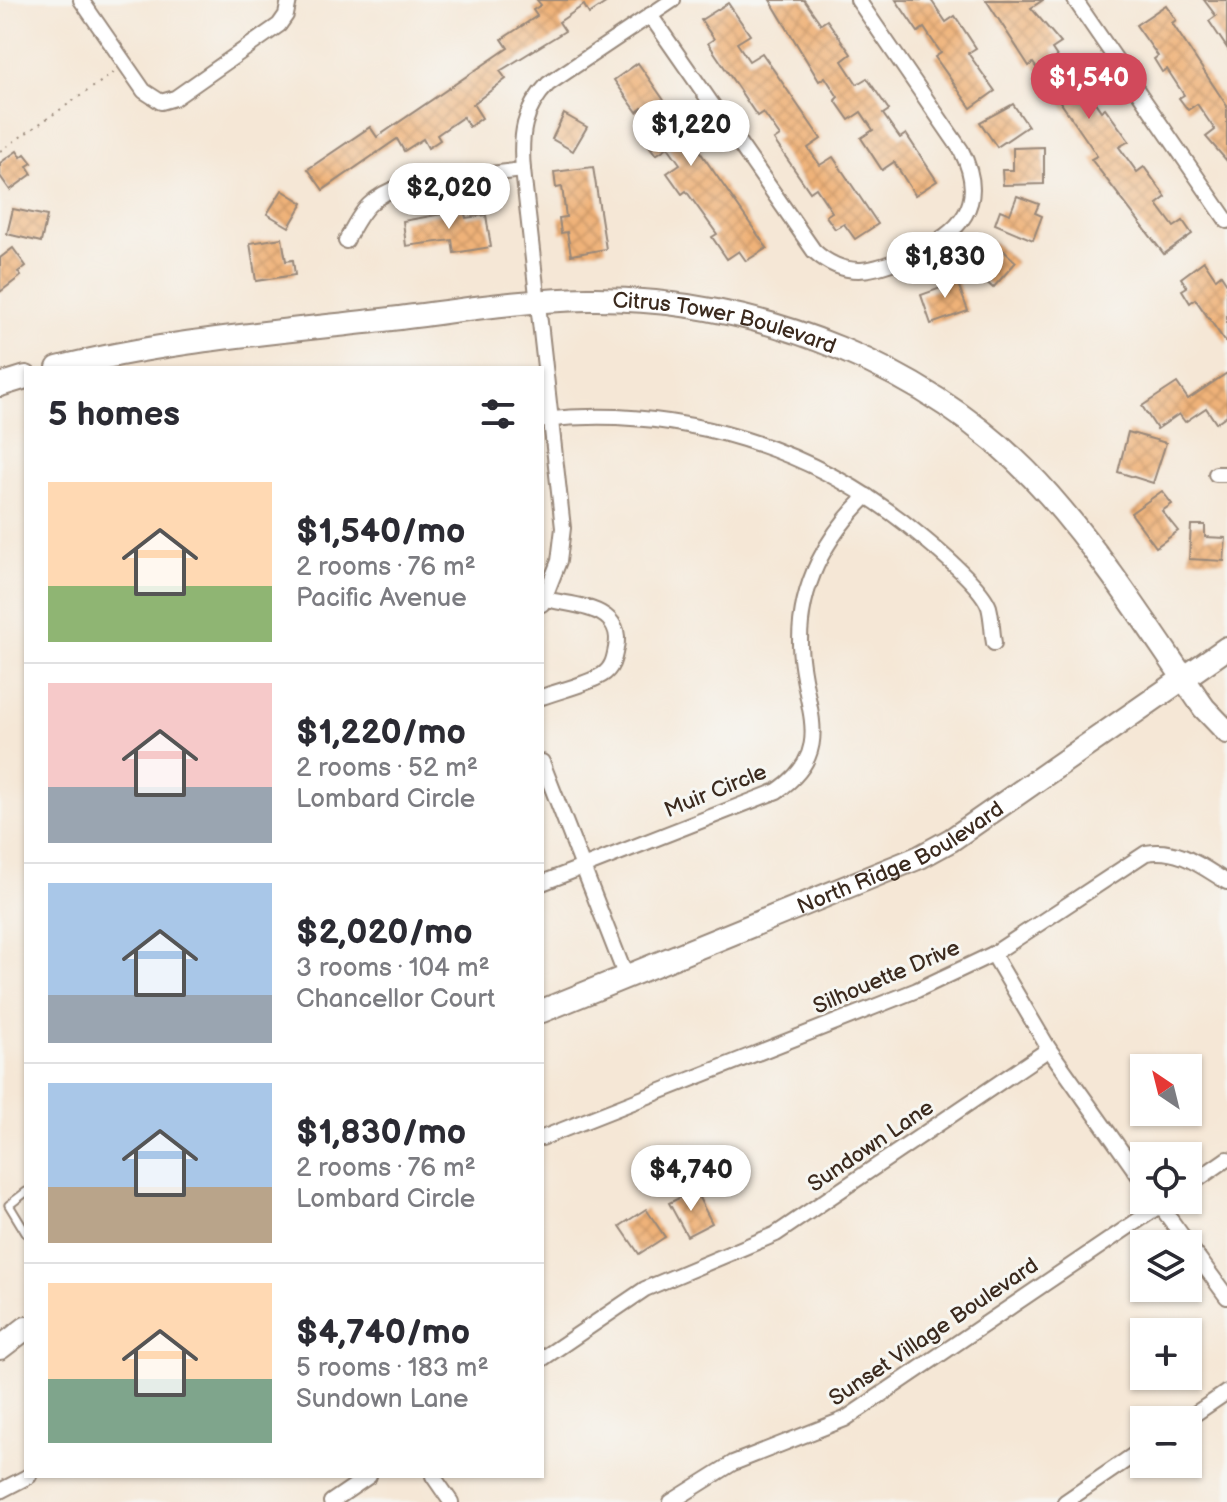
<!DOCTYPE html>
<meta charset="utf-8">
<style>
:root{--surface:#fff;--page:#f7f7f7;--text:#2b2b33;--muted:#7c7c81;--line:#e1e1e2;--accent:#d1495b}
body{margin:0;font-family:"Balsamiq Sans",sans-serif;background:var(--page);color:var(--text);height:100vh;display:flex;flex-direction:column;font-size:30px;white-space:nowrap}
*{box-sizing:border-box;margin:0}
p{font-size:26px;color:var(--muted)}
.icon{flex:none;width:44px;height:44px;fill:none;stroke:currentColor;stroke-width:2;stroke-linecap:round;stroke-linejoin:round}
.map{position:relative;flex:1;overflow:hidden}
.sheet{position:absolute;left:24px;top:366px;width:520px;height:1112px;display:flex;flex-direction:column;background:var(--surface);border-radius:0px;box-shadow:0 2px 6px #0004}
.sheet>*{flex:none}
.needle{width:52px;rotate:325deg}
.tools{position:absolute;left:1130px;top:1054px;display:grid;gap:16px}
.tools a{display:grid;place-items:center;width:72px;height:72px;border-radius:0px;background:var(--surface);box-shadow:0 2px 6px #0004;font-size:40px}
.price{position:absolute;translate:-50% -68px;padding:0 18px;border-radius:28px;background:#fff;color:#222;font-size:26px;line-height:52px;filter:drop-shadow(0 2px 4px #0008)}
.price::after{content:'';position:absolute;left:50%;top:48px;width:24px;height:18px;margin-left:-12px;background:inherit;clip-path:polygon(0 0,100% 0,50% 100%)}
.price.on{background:var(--accent);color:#fff}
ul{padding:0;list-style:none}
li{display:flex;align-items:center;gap:24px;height:200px;padding:0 24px}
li+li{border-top:2px solid var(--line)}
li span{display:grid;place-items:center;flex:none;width:224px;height:160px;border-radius:0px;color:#555}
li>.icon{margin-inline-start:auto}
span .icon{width:96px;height:96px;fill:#fffc;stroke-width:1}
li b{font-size:34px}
h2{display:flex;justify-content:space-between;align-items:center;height:96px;padding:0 24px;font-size:34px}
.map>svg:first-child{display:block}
.building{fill:url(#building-cross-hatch)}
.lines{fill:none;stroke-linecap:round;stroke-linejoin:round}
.lane-casing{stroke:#98887a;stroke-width:11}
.street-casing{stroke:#98887a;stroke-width:18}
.secondary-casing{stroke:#98887a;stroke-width:26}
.path{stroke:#98887a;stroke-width:2;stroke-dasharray:2 6;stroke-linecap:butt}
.lane{stroke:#fff;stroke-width:7}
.street{stroke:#fff;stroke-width:14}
.secondary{stroke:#fff;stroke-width:22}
.labels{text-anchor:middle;stroke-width:6;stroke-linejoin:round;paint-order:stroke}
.street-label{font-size:22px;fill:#3b2a1e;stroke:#f6f6f2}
</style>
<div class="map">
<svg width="1227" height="1502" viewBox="0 0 1227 1502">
<defs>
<pattern id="building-cross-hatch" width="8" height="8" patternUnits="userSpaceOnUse" patternTransform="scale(2)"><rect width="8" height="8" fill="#efb279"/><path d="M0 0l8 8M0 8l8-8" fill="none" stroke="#ce9968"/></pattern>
</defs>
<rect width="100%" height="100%" fill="#f6f6f2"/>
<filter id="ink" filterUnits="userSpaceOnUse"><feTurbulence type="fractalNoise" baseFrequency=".0125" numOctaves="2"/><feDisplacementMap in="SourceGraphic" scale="16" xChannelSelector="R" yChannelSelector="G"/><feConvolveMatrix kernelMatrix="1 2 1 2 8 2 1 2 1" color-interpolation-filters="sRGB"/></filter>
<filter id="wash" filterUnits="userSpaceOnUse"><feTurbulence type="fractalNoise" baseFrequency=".006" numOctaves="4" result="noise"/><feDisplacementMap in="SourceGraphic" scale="32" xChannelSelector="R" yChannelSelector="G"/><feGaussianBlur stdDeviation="1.8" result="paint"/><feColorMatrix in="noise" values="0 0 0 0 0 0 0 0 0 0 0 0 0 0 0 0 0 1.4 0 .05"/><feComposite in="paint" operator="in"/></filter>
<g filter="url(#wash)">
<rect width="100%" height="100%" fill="#f5e7d6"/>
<g id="blocks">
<g class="building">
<polygon points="537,0 610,0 589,14 584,5 559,22 565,31 500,71 506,79 473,104 482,118 469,127 463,117 437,135 440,140 428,148 423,139 404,151 397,139 323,190 308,169 370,127 377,137 508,48 502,39 537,16 533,10 541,5"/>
<polygon points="770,0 804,0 821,24 827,20 851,54 842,61 857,84 867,78 889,110 883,114 900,138 906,134 937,181 915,195 894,162 882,170 861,138 873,130 861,112 849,120 835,100 838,97 825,77 819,81"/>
<polygon points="896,0 931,0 946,22 955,16 976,48 968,53 995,91 971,108 935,57 941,53 924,28 918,32"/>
<polygon points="986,0 1043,0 1031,8 1061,43 1052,49 1070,76 1080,70 1088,82 1083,85 1101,111 1105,108 1129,141 1119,147 1137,172 1144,167 1166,197 1157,204 1174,227 1183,221 1192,234 1164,254 1091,159 1097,156 1092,148 1054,93 1049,97 1039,84 1045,80 1033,63 1029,66"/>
<polygon points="1204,0 1227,0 1227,48 1209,21 1216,16"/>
<polygon points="728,3 750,35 737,43 749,61 762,53 821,139 808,148 820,165 833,157 878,224 855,239 844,224 835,229 826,216 832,212 816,188 810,192 774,140 780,136 763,112 757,116 708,43 714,39 701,20"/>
<polygon points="1166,5 1176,20 1172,23 1227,106 1227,161 1206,137 1215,130 1197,104 1188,110 1179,98 1184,95 1167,69 1162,72 1154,59 1158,56 1136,25"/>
<polygon points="638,63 767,248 746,261 739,251 727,259 712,237 717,234 686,191 682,194 667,173 680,164 668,147 656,155 641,135 654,126 642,108 637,112 614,80"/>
<polygon points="1013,104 1028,126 997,147 980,122"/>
<polygon points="564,114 587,127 573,151 552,139"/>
<polygon points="1044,147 1044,184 1003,185 1002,170 1013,170 1013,148"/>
<polygon points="17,151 21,157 25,154 32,163 27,166 32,174 10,190 0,176 0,163"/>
<polygon points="593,167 606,249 571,255 567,232 561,233 559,218 566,217 562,187 556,188 554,172"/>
<polygon points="282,190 303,203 289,227 267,214"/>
<polygon points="1017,196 1039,204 1035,213 1042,216 1033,240 995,224 1000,210 1010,214"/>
<polygon points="13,209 47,216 41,242 7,234"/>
<polygon points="464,210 466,218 486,215 491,247 454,253 452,240 406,246 403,221"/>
<polygon points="282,238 286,261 293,260 295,275 256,281 250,243"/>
<polygon points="994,242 1016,262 993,288 980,276 976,280 963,269"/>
<polygon points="13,248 26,266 18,272 21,276 0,292 0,258"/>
<polygon points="1204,261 1216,279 1221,275 1227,284 1227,344 1195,299 1190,303 1182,290 1187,287 1181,278"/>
<polygon points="954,273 968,311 931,324 921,295 941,288 938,279"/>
<polygon points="1227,373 1227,415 1216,423 1206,408 1185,422 1179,414 1157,429 1142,406 1177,383 1188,399"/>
<polygon points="1128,432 1166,443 1153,483 1118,472"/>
<polygon points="1162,491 1172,504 1162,511 1178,531 1156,547 1131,513"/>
<polygon points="1191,525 1205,525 1205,537 1226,538 1224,561 1189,559"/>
<polygon points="695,1190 712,1223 687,1236 669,1203"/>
<polygon points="646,1209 665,1237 639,1254 620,1226"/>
</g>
</g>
</g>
<g filter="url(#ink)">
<use href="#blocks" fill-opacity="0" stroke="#98887a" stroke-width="2"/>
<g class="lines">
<defs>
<polyline id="lane" points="26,1192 9,1205 26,1233"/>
<g id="street">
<polyline points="81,0 144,91 161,102 175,98 279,25 286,15 289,0"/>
<polyline points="1075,0 1227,221"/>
<path d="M650 15 814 251C846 280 875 271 911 255 960 234 989 204 961 150L858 0"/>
<path d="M346 241C362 209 371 196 406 184L523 170"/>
<path d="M542 420C679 404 817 448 922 537 939 551 982 587 989 607 992 618 992 632 994 643"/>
<polyline points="1216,474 1227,474"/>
<path d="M542 604 559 561 563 528 523 170C520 135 523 110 548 84L673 0"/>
<path d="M542 697C561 690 585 685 602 675 612 669 614 659 616 648 625 606 572 605 544 599"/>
<polyline points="542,762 626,977"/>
<path d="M542 883 777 791C841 748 799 701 800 641 800 584 827 535 867 496"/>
<polyline points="993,954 1049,1049 1144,1183"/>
<path d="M542 1138 917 990 993 954 1146 853C1178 847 1201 866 1227 882"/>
<polyline points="1188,1186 1227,1159"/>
<polyline points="1156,1200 1227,1297"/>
<polyline points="542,1359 645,1289 776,1234 1049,1049"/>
<polyline points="1186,1420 1227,1392"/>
<polyline points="433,1476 451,1502"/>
<polyline points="0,1491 29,1476"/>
<polyline points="331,1502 369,1476"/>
<polyline points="671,1502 733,1463 845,1419 1168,1200"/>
<polyline points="1065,1502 1144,1448"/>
</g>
<g id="secondary">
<path id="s1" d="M58 368C166 340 281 332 391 319 457 311 522 300 588 299 757 297 936 367 1049 495 1107 561 1154 636 1204 708L1227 732"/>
<polyline points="0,385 26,377"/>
<path id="s2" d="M542 1011 920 857 951 840 1227 648"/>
<polyline points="0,1348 26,1328"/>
</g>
</defs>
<use href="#lane" class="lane-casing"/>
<use href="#street" class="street-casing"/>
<use href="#secondary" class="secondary-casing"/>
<polyline class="path" points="0,151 115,72"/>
<use href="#lane" class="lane"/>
<use href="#street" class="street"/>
<use href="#secondary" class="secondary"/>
</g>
</g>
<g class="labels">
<g class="street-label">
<text dy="8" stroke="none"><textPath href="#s1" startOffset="674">Citrus Tower Boulevard</textPath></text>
<text transform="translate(715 790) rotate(-22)" y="8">Muir Circle</text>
<text dy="8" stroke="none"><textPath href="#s2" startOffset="390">North Ridge Boulevard</textPath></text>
<text transform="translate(886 976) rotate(-23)" y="8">Silhouette Drive</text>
<text transform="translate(870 1145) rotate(-34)" y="8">Sundown Lane</text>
<text transform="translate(933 1331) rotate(-34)" y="8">Sunset Village Boulevard</text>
</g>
</g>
</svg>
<div class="tools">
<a><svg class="needle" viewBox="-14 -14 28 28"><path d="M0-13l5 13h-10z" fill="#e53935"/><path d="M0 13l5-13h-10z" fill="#7c7c81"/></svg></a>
<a><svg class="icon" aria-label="locate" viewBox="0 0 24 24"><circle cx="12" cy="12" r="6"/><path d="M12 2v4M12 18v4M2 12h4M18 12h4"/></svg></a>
<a><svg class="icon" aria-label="layers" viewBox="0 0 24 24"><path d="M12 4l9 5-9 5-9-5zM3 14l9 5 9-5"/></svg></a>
<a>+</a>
<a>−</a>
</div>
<b class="price on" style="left:1089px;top:121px">$1,540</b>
<b class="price" style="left:691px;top:168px">$1,220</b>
<b class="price" style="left:449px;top:231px">$2,020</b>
<b class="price" style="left:945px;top:300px">$1,830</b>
<b class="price" style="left:691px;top:1213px">$4,740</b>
<section class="sheet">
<h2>5 homes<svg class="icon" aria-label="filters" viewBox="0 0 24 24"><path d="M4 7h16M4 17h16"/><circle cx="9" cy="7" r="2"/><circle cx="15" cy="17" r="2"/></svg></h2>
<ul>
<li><span style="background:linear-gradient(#ffd9b3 65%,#8fb573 0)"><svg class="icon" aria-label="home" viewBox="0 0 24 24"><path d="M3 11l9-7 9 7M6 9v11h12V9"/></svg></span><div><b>$1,540/mo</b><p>2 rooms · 76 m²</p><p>Pacific Avenue</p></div></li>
<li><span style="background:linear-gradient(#f6c9c9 65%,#9aa5b1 0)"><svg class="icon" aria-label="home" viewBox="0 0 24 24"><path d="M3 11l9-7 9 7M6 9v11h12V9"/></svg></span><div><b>$1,220/mo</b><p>2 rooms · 52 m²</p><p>Lombard Circle</p></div></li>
<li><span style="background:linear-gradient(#a9c7e8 70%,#9aa5b1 0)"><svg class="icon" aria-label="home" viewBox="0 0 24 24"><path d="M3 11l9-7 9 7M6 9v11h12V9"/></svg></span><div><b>$2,020/mo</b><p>3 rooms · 104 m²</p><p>Chancellor Court</p></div></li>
<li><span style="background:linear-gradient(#a9c7e8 65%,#b9a48a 0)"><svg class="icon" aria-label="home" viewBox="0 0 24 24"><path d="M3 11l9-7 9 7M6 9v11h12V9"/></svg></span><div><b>$1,830/mo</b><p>2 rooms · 76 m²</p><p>Lombard Circle</p></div></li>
<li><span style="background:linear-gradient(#ffd9b3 60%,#7fa58c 0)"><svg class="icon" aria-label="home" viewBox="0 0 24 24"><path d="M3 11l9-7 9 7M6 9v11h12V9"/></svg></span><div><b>$4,740/mo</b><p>5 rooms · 183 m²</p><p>Sundown Lane</p></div></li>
</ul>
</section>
</div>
